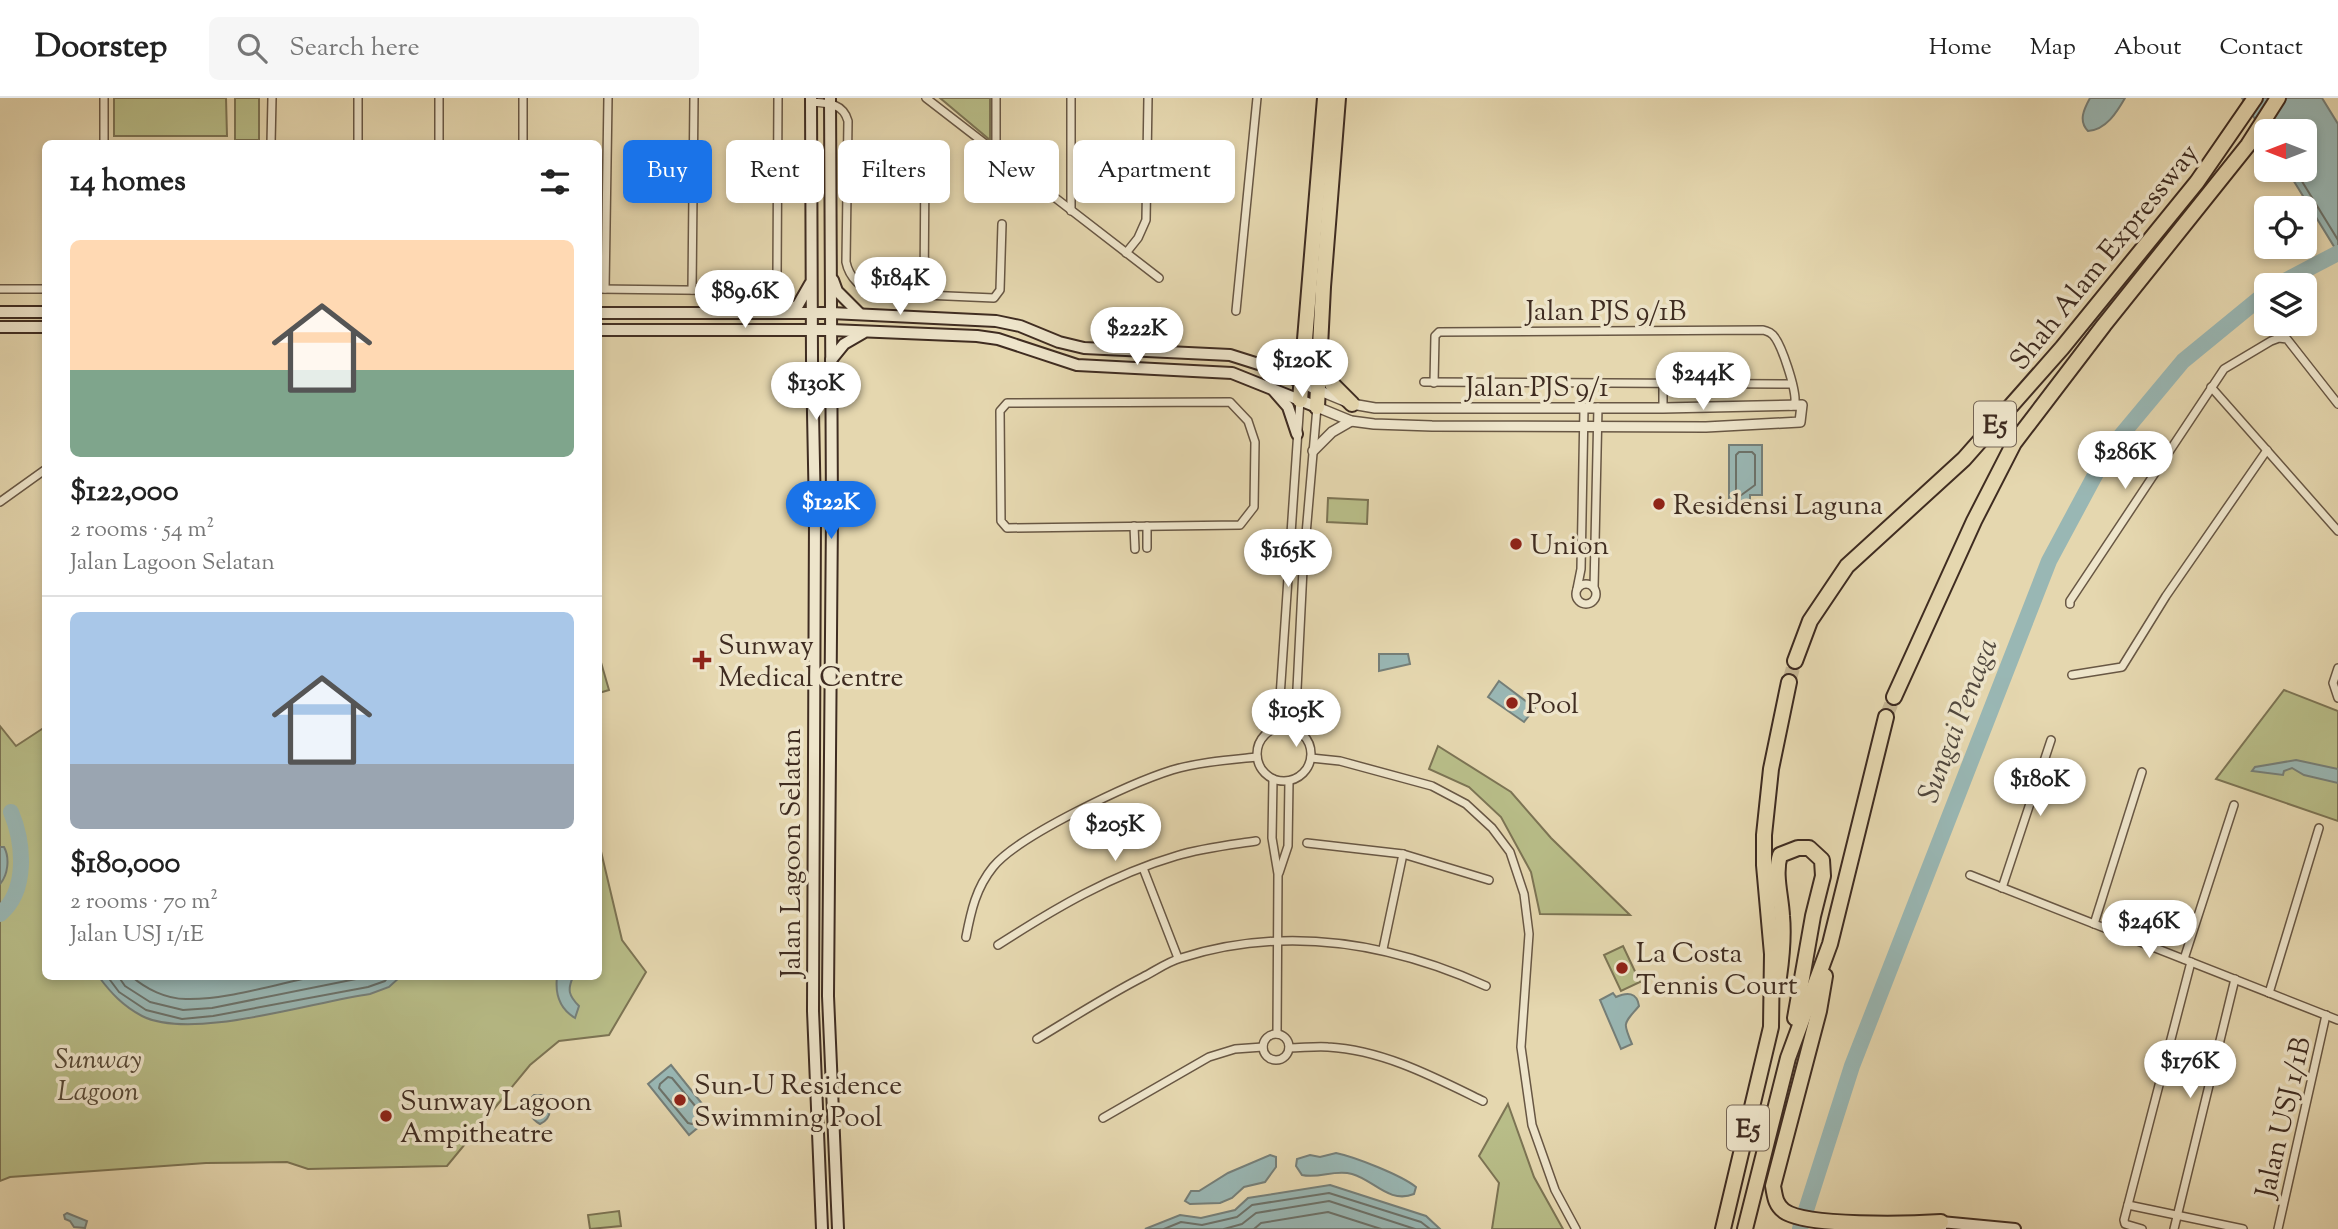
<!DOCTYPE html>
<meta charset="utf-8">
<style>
:root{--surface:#fff;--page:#f6f6f6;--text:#222;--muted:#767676;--line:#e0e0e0;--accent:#1a73e8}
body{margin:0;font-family:"Sorts Mill Goudy",serif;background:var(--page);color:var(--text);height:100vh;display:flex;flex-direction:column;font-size:26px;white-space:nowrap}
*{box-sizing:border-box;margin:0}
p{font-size:23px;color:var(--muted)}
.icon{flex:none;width:38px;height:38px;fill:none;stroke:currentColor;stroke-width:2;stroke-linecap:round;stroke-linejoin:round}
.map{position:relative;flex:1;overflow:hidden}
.drawer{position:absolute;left:42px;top:42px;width:560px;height:840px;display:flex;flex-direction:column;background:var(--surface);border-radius:10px;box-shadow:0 4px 10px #0003}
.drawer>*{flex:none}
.top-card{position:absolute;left:623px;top:42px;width:665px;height:63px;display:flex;gap:14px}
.needle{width:46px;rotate:270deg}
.controls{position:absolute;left:2254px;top:21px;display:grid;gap:14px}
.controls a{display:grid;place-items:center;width:63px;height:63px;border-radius:10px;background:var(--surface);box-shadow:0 4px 10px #0003;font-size:35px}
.price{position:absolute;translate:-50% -60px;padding:0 16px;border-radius:24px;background:#fff;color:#222;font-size:23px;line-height:46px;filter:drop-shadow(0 2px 4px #0008)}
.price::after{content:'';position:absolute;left:50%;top:42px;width:21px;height:16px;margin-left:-10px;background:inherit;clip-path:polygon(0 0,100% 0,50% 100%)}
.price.selected{background:var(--accent);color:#fff}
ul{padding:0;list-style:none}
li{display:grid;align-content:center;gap:14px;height:371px;padding:0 28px}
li+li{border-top:2px solid var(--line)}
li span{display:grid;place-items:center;height:217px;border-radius:10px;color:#555}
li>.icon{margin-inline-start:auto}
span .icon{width:126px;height:126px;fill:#fffc;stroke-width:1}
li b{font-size:30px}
h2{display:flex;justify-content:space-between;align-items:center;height:84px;padding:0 28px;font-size:30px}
.chip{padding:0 24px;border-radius:10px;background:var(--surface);box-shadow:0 4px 10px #0003;font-size:24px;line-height:63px}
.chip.selected{background:var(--accent);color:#fff}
header{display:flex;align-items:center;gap:42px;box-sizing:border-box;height:98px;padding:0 35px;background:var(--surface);border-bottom:2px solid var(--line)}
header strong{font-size:33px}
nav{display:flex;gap:38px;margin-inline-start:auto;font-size:24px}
.search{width:490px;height:63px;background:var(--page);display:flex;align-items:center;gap:18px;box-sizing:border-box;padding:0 24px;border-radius:10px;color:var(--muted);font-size:26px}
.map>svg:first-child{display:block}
.green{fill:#b8bd88;stroke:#7c7454;stroke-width:2}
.water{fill:#99b7b4;stroke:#757f79;stroke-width:2}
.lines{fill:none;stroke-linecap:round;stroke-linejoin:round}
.shore{stroke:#6c726a;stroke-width:2}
.river{stroke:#99b7b4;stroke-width:16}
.motorway-tunnel{stroke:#c4b593;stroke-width:14;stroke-dasharray:14 7;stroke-linecap:butt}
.minor-casing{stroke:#685744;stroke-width:10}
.tertiary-casing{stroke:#685744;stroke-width:12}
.secondary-casing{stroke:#3f2c21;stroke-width:14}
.motorway-casing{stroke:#3f2c21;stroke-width:18}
.minor{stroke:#eee5cb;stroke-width:7}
.tertiary{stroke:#eee5cb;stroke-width:9}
.secondary{stroke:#eee5cb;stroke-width:10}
.motorway{stroke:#e5d7af;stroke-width:14}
.poi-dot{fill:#8f2418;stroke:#eee5cb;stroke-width:2.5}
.labels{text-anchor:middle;stroke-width:7;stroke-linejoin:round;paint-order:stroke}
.shield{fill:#eee5cb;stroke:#746454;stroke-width:2}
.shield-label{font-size:26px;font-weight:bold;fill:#3f2c21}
.street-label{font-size:28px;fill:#3f2c21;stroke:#eee5cb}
.poi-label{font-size:28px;fill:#3f2c21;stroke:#eee5cb;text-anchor:start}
.park-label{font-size:28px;font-style:italic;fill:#574936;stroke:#eee5cb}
.water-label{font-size:30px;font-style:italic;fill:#51483e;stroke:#eee5cb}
</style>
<header>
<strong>Doorstep</strong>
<div class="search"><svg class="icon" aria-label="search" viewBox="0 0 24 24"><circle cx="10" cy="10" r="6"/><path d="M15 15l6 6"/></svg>Search here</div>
<nav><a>Home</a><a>Map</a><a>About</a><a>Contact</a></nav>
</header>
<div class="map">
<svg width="2338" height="1131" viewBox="0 0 2338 1131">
<rect width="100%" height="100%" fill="#e5d7af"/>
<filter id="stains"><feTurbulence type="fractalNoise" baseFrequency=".00286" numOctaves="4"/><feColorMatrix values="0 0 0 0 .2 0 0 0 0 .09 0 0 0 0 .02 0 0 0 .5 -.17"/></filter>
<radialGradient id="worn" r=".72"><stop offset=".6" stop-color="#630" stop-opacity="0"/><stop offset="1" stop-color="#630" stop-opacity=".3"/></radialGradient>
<g class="green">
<polygon points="114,0 226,0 227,38 114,38"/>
<rect x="235" y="0" width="24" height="42"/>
<polygon points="940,0 990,0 990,42"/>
<polygon points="1328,400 1368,402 1367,426 1327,424"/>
<polygon points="598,554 609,592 599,595 598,595"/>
<polygon points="2284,592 2338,613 2338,723 2216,681"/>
<polygon points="0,628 16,648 45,629 46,878 598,878 599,745 622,842 646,874 609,937 559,943 530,967 447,1068 308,1071 287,1064 206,1065 10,1079 0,1083"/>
<polygon points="1438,648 1511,694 1551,740 1630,817 1540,816 1531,774 1501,719 1469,689 1429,671"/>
<polygon points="1623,848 1640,884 1621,893 1604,857"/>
<polygon points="1508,1006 1534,1079 1563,1131 1492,1131 1499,1085 1479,1058"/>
<polygon points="619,1113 621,1128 590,1131 588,1117"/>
</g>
<g class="water">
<path d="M2090 0H2125C2117 14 2106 32 2088 33 2078 23 2084 11 2090 0Z"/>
<polygon points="2242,0 2322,0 2338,26 2338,155 2287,72 2305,72 2305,33 2266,33 2266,39"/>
<polygon points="1729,347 1762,347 1762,397 1750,397 1750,405 1729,405"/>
<polygon points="1379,556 1408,556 1410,566 1379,573"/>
<polygon points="1499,583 1535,610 1524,624 1488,599"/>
<polygon points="2296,662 2338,671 2338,685 2304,677 2292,670 2284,673 2283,677 2252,673 2255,669"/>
<path d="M0 749H4C10 760 8 777 0 786Z"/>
<path d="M99 879H400L389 889 370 896C312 904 192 943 142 918 123 908 111 895 99 879Z"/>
<path d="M557 879H573C567 892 569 898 579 908L575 920C560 911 555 896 557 879Z"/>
<path d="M1613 895 1616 899C1627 894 1637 894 1639 908 1624 926 1622 923 1632 946L1621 951 1600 902Z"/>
<polygon points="671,967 712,1018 689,1037 648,986"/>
<path d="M534 997H543C552 1007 553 1020 540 1026 529 1020 527 1012 530 1001Z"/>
<path d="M1336 1055C1355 1059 1401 1077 1416 1089L1414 1096C1389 1106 1374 1082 1352 1076 1335 1071 1319 1081 1302 1077L1296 1068 1297 1061 1310 1057 1320 1059Z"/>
<polygon points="1270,1057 1276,1059 1276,1069 1265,1084 1244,1089 1232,1100 1220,1105 1190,1106 1185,1103 1191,1093 1199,1093 1228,1075"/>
<polygon points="1330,1087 1426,1118 1440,1131 1145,1131 1180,1117 1201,1120 1235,1112 1248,1100"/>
<polygon points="67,1115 87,1123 85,1130 74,1129 70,1123 65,1121 64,1117"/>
</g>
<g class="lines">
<g class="shore">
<polyline points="2295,72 2338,142"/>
<polygon points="1739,354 1752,354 1755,357 1755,387 1740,398 1736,394 1736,357"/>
<polyline points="107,878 119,894 146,912 182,921 213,918 368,889 385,883 389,878"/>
<polyline points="118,878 125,888 150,904 183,912 212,910 371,878"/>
<path d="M131 878C146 891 166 901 186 901 226 902 277 886 316 878"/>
<polygon points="668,979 672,980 701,1015 700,1019 692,1026 688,1025 659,990 660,986"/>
<polyline points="1164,1131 1181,1124 1202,1127 1237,1119 1252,1107 1329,1095 1421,1124 1430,1131"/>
<polyline points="1224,1131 1242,1126 1256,1115 1329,1103 1415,1131"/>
<polyline points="1254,1131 1261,1125 1328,1114 1381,1131"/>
</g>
<g class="river">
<polyline points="2277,187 2338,155"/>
<path d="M0 816C28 793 24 745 11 714"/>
<polyline points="1800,1131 1852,968 2049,463 2108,353 2183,263 2266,195"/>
</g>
<g class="motorway-tunnel">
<polyline points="1789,584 1795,563"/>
<polyline points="1886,619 1894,599"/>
</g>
<defs>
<g id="minor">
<polyline points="926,0 1159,180"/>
<path d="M811 4C828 5 843 5 848 23L846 164C849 179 862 193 878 195L994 200 1000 192 1002 126"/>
<polyline points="104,46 104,0"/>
<polyline points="271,46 272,0"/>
<polyline points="358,46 358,0"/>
<polyline points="439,46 439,0"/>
<polyline points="523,46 523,0"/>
<polyline points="996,56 996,0"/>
<polyline points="1071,113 1071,0"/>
<polyline points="1126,155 1138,140 1146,122 1148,0"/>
<polyline points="0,191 46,191"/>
<polyline points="598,191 765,193 774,188 777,179 778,0"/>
<polyline points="605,191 608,0"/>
<polyline points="692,192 694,0"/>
<polyline points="924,196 925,65"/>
<polyline points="1236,213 1257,0"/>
<polyline points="1424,284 1792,286"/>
<path d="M1434 285 1435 238 1439 234 1763 232C1769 234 1769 233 1773 237 1782 247 1796 291 1795 304L1791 308"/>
<polyline points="1663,285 1663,310"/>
<polyline points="2211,289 2338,433"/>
<polygon points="1230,304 1248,323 1255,344 1254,409 1240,427 1007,430 1001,423 1000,313 1007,305"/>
<polyline points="0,404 46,371"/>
<polyline points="1134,428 1135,451"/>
<polyline points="1147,428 1147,450"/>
<circle cx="1586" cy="496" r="10"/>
<polyline points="1594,490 1598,309"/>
<polyline points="1577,491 1581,471 1584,310"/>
<polyline points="2070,506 2070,503 2224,271 2271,243 2279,240 2287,241 2338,306"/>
<polyline points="2338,570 2333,585 2338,600"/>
<polyline points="2072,577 2122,569 2166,498 2267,352"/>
<polyline points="1278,629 1300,302"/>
<circle cx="1284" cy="656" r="27"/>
<polyline points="1295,631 1303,471 1317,309"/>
<polyline points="1311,660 1340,663 1432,688 1466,706 1492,730 1510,754 1524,796 1529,836 1521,949 1532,1027 1555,1092 1576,1131"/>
<polyline points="1273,681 1272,740 1278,776 1277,936"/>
<polyline points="1307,745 1403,756 1489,782"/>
<polyline points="1143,770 1178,860"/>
<polyline points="1279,775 1288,748 1289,683"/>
<polyline points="1970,777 2338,922"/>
<polyline points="2002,790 2051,642"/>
<polyline points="2094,826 2142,674"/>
<path d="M966 839C971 813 976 790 993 769 1019 737 1131 685 1172 672 1200 664 1228 662 1257 659"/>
<path d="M998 847C1054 811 1111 777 1176 758 1202 750 1230 747 1256 743"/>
<polyline points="1383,851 1403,756"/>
<polyline points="2184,861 2234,707"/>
<polyline points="2269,895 2319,730"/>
<circle cx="1276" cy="949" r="13"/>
<path d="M1037 941C1072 920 1106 898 1143 879 1155 873 1167 864 1181 860 1285 827 1388 844 1486 888"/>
<path d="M1289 950C1302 950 1315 948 1328 949 1383 952 1434 979 1483 1003"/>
<polyline points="1103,1020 1209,959 1235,951 1263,949"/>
<polyline points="2128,1107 2243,1131"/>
<polyline points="2142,1131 2125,1126 2124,1122 2191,864"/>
<polyline points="2174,1131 2235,881"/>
<polyline points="2278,1131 2326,917"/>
</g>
<g id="tertiary">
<polyline points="1317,309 1351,323 1374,326 1432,328 1706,329 1800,324 1802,307 1663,310 1375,310 1352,306 1318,292"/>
<polyline points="1313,353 1332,334 1351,323"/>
</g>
<g id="secondary">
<polyline points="811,0 812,263 815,417 813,913 822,1131"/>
<polyline points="830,0 832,416 828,898 838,1131"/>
<polyline points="833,182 837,193 859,215"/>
<polyline points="0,214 46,214"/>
<polyline points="598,215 831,215 996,223 1020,228 1059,244 1084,250 1230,257 1268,269 1318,292"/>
<polyline points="785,215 798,207 810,186"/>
<polyline points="0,229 46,229"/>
<polyline points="598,232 831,232 977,238 998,241 1077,267 1232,275 1317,309"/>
<polyline points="831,262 844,246 863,235"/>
<polyline points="1274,293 1288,309 1297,336"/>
<polyline points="1941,1130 1941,1124 2015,1131"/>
</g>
<g id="motorway">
<polyline points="1322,263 1332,286 1352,306"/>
<polyline points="1268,269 1290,260 1306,244"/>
<polyline points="1300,302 1325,0"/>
<polyline points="1317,309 1323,189 1338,0"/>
<polyline points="1795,563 1810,523 1847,468 1964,361 2062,250 2197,84 2255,0"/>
<polyline points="1894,599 1974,423 2014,345 2104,227 2248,47 2278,0"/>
<path d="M1825 878 1819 913 1773 1088C1775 1098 1775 1106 1784 1113 1806 1129 1910 1126 1941 1124"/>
<path d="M1779 879C1782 858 1784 839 1782 818 1781 798 1774 776 1780 757L1798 750H1809L1822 762 1823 778 1813 818 1795 920"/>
<polyline points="1723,1131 1771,929 1772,856 1764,767 1764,737 1771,671 1789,584"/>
<polyline points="1745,1131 1788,960 1830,846 1886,619"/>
</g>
</defs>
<use href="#minor" class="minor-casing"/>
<use href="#tertiary" class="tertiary-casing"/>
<use href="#secondary" class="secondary-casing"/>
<use href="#motorway" class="motorway-casing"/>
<use href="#minor" class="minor"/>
<use href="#tertiary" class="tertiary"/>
<use href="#secondary" class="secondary"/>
<use href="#motorway" class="motorway"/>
</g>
<g class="poi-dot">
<circle cx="1659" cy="406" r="7"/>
<circle cx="1516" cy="446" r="7"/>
<path d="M698.5 551.5h7v7h7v7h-7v7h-7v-7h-7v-7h7z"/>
<circle cx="1512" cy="605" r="7"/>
<circle cx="1622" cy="870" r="7"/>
<circle cx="680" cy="1002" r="7"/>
<circle cx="386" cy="1018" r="7"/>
</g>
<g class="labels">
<g class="shield">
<rect x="1974" y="303.5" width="42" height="45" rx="5"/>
<rect x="1727" y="1007.5" width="42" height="45" rx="5"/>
</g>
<g class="shield-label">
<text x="1995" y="335">E5</text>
<text x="1748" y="1039">E5</text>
</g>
<g class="street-label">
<text transform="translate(2103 158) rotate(-51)" y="10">Shah Alam Expressway</text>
<text x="1606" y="222">Jalan PJS 9/1B</text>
<text x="1537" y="298">Jalan PJS 9/1</text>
<text transform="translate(790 755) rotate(-90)" y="10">Jalan Lagoon Selatan</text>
<text transform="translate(2282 1019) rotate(-77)" y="10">Jalan USJ 1/1B</text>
</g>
<g class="poi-label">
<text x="1673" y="416">Residensi Laguna</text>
<text x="1530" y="456">Union</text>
<text x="718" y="556">Sunway<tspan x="718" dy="32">Medical Centre</tspan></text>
<text x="1526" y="615">Pool</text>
<text x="1636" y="864">La Costa<tspan x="1636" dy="32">Tennis Court</tspan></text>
<text x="694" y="996">Sun-U Residence<tspan x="694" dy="32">Swimming Pool</tspan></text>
<text x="400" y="1012">Sunway Lagoon<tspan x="400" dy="32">Ampitheatre</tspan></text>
</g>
<g class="park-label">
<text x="98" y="970">Sunway<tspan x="98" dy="32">Lagoon</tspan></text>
</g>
<g class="water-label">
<text transform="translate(1957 622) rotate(-69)" y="10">Sungai Penaga</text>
</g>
</g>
<rect width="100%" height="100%" filter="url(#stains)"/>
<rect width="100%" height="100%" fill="url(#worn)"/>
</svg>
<div class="controls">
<a><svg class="needle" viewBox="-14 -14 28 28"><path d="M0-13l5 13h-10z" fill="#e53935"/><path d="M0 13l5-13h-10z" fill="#767676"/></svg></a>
<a><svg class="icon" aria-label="locate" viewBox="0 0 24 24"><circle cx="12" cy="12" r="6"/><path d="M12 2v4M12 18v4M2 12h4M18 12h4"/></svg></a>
<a><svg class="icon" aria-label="layers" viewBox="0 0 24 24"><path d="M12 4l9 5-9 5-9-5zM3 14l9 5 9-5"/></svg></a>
</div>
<b class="price" style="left:900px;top:219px">$184K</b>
<b class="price" style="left:745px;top:232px">$89.6K</b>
<b class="price" style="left:1137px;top:269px">$222K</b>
<b class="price" style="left:1302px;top:301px">$120K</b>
<b class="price" style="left:1703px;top:314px">$244K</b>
<b class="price" style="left:816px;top:324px">$130K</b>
<b class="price" style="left:2125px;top:393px">$286K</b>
<b class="price selected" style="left:831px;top:443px">$122K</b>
<b class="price" style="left:1288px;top:491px">$165K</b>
<b class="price" style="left:1296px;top:651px">$105K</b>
<b class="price" style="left:2040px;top:720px">$180K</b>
<b class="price" style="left:1115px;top:765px">$205K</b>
<b class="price" style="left:2149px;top:862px">$246K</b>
<b class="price" style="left:2190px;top:1002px">$176K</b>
<div class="top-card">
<a class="chip selected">Buy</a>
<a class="chip">Rent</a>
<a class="chip">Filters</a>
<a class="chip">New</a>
<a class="chip">Apartment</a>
</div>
<section class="drawer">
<h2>14 homes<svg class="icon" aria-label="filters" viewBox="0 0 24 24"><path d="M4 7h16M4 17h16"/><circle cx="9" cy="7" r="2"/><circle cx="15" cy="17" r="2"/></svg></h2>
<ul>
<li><span style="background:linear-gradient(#ffd9b3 60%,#7fa58c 0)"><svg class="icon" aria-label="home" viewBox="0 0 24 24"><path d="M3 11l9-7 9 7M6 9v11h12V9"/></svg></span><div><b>$122,000</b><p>2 rooms · 54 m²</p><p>Jalan Lagoon Selatan</p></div></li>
<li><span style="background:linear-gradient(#a9c7e8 70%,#9aa5b1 0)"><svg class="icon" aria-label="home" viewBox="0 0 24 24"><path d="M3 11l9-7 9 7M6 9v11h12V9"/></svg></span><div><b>$180,000</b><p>2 rooms · 70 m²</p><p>Jalan USJ 1/1E</p></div></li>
</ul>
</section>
</div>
